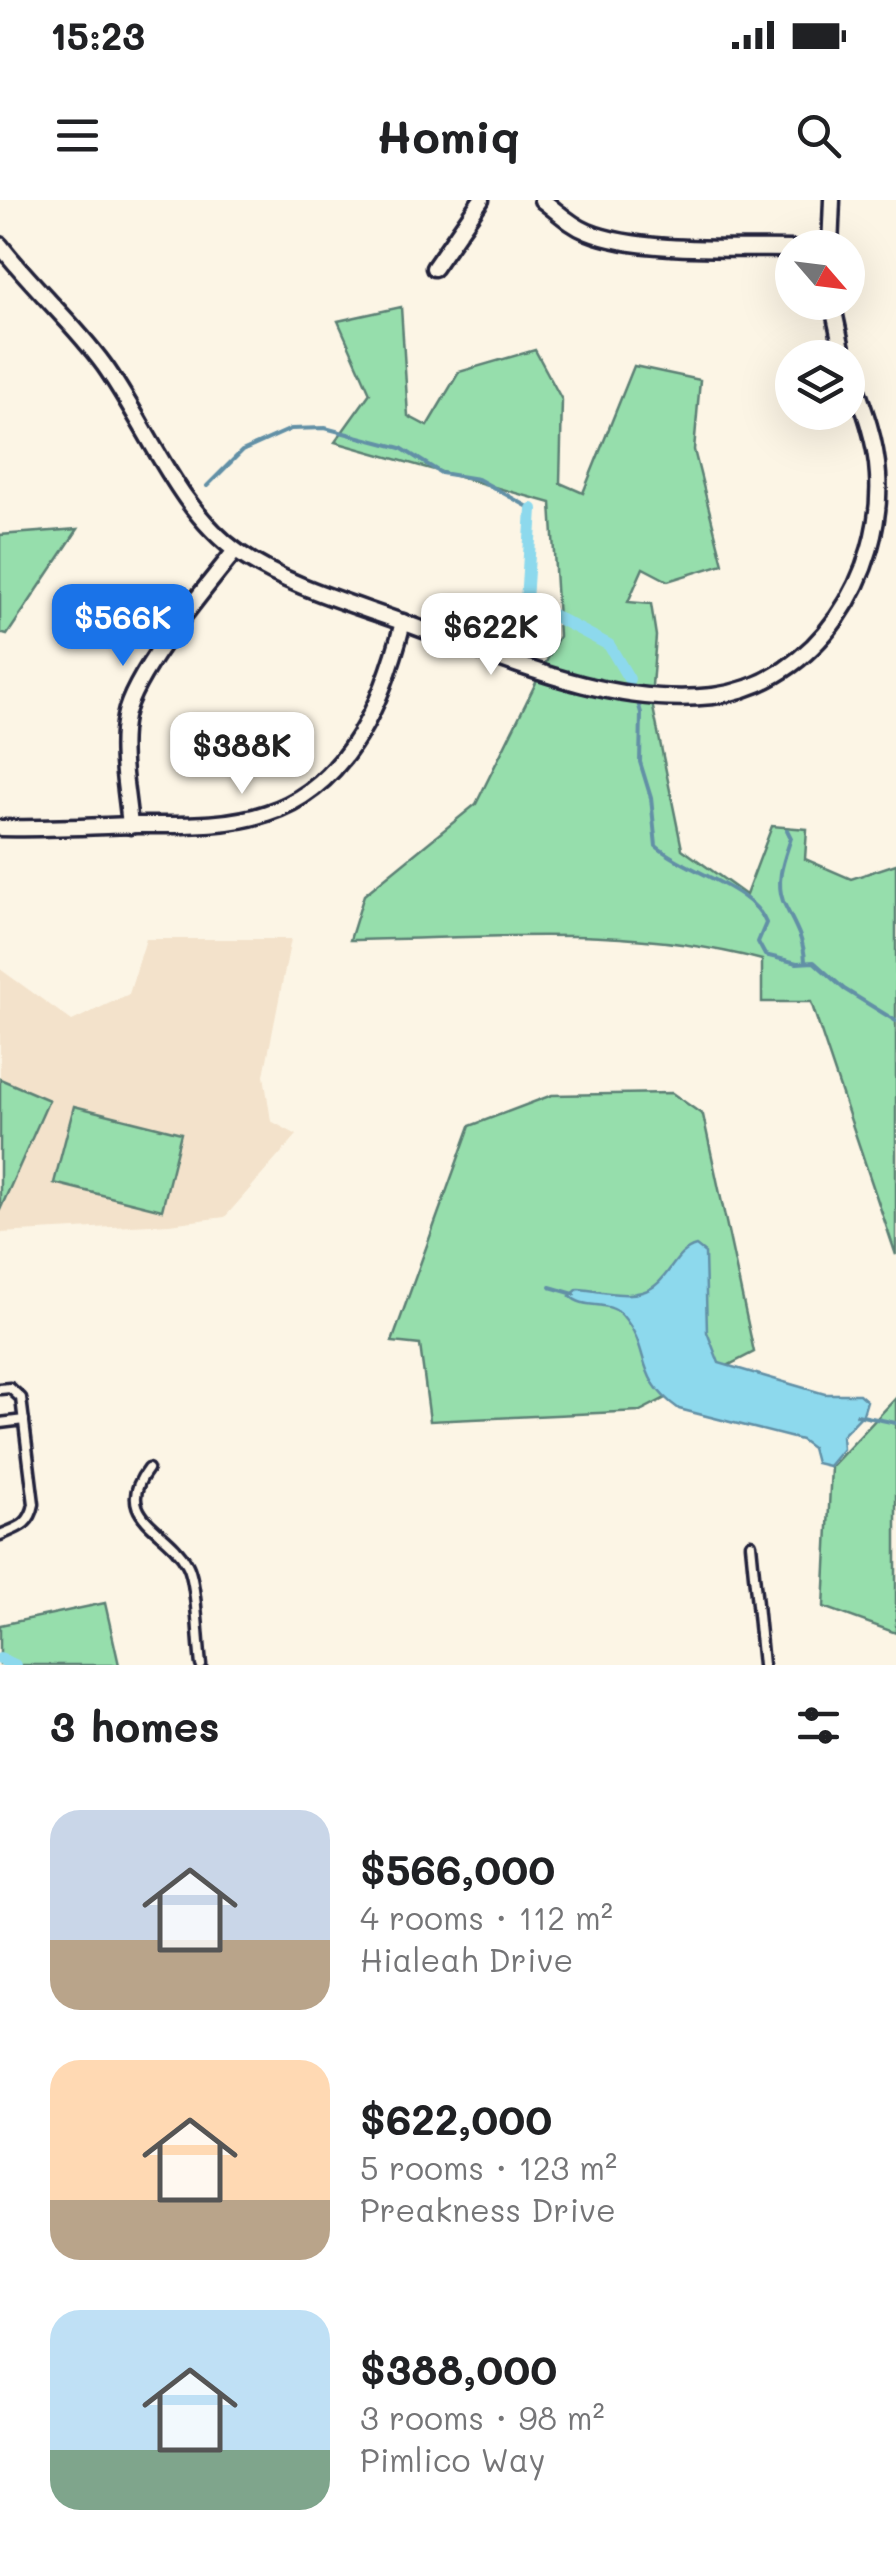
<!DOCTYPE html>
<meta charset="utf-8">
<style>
:root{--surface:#fff;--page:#f6f6f6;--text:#202124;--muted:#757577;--accent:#1a73e8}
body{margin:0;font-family:Mali,sans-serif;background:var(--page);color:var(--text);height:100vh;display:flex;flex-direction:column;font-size:38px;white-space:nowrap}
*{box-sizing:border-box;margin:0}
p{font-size:32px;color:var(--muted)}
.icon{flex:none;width:55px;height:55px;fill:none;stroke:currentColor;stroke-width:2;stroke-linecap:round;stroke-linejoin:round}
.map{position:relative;height:1465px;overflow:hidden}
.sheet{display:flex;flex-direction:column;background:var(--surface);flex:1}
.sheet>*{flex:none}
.needle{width:65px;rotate:118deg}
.tools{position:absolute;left:775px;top:30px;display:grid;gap:20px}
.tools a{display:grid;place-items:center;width:90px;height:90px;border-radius:50%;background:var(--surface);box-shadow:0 10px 40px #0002;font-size:50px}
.price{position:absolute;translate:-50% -85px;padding:0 22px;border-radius:20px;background:#fff;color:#222;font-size:32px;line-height:65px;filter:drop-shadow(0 2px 5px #0008)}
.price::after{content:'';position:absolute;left:50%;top:60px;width:30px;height:22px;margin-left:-15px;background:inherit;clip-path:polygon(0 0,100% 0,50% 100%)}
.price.active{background:var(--accent);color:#fff}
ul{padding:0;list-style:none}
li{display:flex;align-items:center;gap:30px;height:250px;padding:0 50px}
li span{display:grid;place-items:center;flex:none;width:280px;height:200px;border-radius:30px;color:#555}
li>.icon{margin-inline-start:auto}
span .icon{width:120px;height:120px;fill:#fffc;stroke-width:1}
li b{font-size:42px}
h2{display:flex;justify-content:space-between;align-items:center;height:120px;padding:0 50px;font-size:42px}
.status{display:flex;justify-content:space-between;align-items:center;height:70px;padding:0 50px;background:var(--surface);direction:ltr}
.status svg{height:28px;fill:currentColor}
header{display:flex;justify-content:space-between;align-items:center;height:130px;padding:0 50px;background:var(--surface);font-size:45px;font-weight:700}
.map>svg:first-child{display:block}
.built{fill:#f3e2cb}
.green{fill:#96deac;stroke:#5c8074;stroke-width:2.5}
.water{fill:#8dd9ed;stroke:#6290a6;stroke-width:2.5}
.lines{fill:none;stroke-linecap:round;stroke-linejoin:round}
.stream{stroke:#6290a6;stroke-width:4}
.canal{stroke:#8dd9ed;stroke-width:12}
.lane-casing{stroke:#22223b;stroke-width:15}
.street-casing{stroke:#22223b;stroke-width:21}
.lane{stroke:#fcf5e5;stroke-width:8}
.street{stroke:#fcf5e5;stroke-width:14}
</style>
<div class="status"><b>15:23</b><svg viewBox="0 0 49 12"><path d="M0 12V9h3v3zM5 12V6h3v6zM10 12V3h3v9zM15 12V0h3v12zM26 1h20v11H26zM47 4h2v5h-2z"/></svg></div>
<header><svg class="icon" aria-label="menu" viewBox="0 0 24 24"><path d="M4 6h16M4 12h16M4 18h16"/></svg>Homiq<svg class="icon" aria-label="search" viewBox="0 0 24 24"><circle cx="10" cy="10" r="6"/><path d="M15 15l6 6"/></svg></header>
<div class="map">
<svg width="896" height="1465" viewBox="0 0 896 1465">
<rect width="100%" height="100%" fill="#fcf5e5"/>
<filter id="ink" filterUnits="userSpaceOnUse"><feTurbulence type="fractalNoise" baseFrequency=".01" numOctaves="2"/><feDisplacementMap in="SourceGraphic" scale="20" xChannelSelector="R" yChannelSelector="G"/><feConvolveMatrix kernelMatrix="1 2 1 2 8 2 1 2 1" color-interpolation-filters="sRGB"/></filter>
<g filter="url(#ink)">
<polygon class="built" points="146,739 291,739 264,875 271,921 297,935 225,1017 169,1024 0,1033 0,769 72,821 129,794"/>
<g class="green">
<path d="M401 107 408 216 427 226 459 172 535 150 562 200 560 283 583 293 634 166 700 180 694 250 723 364 668 381 643 368 628 402 651 404 656 436 651 498 682 649 746 695 772 626 807 629 805 659 851 679 896 664V1055L811 802H762V760C628 724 488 738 350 740L364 695 476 604 559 436 551 303 335 242 370 193 338 121Z"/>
<polygon points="78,329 7,435 0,433 0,335"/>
<polygon points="0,879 49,900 0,1010"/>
<polygon points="672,893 703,915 754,1152 640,1211 430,1221 420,1145 392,1142 470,926 552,895"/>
<polygon points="74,906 181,933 162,1010 54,983"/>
<polygon points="896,1198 896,1433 824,1407 831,1267"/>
<polygon points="105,1403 119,1465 0,1465 0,1425"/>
</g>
<path class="water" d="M696 1046 705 1053 707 1132 719 1163 825 1194H859L867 1201 863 1214 842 1236 843 1249 829 1266 816 1263 812 1248 801 1240 679 1209C632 1176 653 1151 622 1115 609 1100 584 1110 570 1096L578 1089C598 1090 623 1098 642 1092 669 1085 672 1052 696 1046Z"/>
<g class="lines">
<g class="stream">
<polyline points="207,286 242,251 291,229 325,228 401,248 441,273 478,279 532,309"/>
<polyline points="629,479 634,490"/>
<path d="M637 499 641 513 640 562 651 598 656 646C686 672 752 687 766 723L758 742 765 755 797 763 814 762 844 789 896 821"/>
<path d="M787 630 791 638C785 657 775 680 783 701 792 721 804 737 805 761"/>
<polyline points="550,1087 574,1094"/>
<polyline points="857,1215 896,1223"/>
</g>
<g class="canal">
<polyline points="532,309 526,401 609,445 629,479"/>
<polyline points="0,1459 15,1465"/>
</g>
<defs>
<g id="lane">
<path d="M0 1189 10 1188 21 1198 34 1304C30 1325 19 1327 0 1335"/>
<polyline points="0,1223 24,1220"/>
<path d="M148 1269C111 1317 168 1328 187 1364 197 1381 198 1443 201 1465"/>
<polyline points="751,1344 763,1465"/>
</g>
<g id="street">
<path d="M542 0C557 11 570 25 588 32 639 53 736 48 792 49"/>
<path d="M0 45C32 87 73 122 104 165 147 225 178 311 239 353 286 385 346 402 399 421 499 456 604 508 713 496 818 483 884 373 878 275 876 237 861 201 848 166"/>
<polyline points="830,48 832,0"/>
<polyline points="434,68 481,0"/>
<polyline points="832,102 844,158"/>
<path d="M130 626C127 591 118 552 125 517 133 474 206 387 235 351"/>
<path d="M0 628C46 629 92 626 138 625 181 625 226 627 267 613 349 587 384 498 403 422"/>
</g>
</defs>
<use href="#lane" class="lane-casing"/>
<use href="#street" class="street-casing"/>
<use href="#lane" class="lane"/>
<use href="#street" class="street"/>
</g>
</g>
</svg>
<div class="tools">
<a><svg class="needle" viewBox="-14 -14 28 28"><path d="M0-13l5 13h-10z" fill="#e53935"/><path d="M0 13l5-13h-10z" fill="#757577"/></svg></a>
<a><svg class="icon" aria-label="layers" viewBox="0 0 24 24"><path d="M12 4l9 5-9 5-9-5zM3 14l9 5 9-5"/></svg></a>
</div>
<b class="price active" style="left:123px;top:469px">$566K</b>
<b class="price" style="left:491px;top:478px">$622K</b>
<b class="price" style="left:242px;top:597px">$388K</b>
</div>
<section class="sheet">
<h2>3 homes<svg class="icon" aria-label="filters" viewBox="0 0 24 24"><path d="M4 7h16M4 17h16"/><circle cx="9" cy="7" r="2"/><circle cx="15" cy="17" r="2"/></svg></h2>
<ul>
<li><span style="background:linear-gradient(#c9d6e8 65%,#b9a48a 0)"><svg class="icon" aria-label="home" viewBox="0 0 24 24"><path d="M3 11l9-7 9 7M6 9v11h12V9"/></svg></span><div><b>$566,000</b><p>4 rooms · 112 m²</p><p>Hialeah Drive</p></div></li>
<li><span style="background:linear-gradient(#ffd9b3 70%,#b9a48a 0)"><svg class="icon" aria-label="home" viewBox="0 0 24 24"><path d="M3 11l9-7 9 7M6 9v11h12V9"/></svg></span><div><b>$622,000</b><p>5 rooms · 123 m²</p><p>Preakness Drive</p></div></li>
<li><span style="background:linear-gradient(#bfe0f5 70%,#7fa58c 0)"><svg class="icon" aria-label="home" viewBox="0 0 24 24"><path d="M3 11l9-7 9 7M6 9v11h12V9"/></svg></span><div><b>$388,000</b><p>3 rooms · 98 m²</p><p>Pimlico Way</p></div></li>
</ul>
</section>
